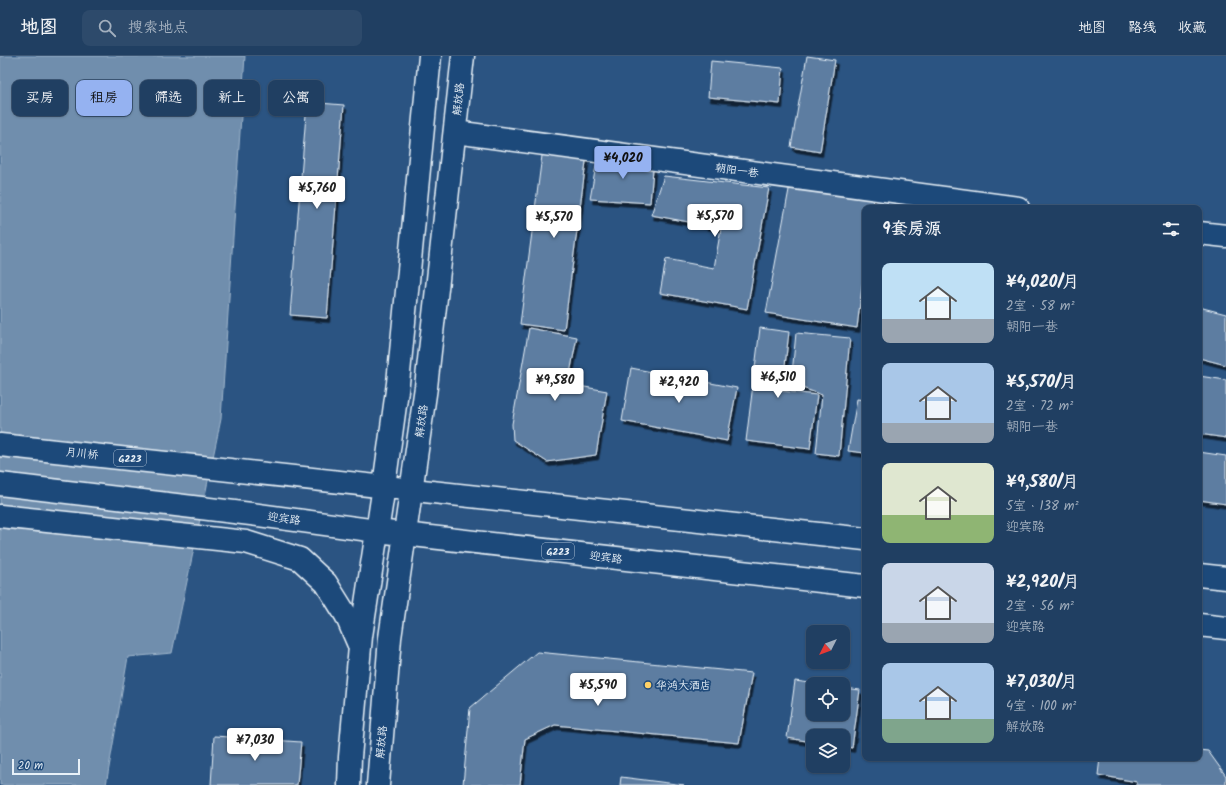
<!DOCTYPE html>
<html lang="zh">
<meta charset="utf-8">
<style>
:root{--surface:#203f62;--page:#2d4a6b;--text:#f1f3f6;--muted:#a2afbe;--line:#3d5877;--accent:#95b2f1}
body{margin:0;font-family:Kalam,"LXGW WenKai TC",sans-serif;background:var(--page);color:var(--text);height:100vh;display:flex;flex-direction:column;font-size:15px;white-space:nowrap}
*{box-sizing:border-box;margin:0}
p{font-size:13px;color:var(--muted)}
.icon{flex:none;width:22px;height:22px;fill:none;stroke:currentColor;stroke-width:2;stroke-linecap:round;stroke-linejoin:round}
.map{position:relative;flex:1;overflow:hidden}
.drawer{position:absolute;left:862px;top:149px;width:340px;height:556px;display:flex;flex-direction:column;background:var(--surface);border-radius:8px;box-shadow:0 1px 3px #0004,0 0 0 1px var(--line)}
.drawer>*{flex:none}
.guide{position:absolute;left:12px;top:24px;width:380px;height:36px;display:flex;gap:8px}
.needle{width:26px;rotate:228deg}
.fabs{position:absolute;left:806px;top:569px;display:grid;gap:8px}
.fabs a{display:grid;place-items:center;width:44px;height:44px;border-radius:8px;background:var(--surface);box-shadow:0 1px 3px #0004,0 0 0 1px var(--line);font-size:20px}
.scale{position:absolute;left:12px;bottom:10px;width:68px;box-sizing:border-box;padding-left:4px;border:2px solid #e8f1f8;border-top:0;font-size:11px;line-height:14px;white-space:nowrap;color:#e8f1f8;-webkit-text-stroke:3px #1f4a7a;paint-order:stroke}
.price{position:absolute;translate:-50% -34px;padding:0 9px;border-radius:4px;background:#fff;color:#222;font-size:13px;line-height:26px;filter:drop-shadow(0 1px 2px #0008)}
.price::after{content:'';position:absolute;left:50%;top:24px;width:12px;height:9px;margin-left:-6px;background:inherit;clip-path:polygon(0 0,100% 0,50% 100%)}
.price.selected{background:var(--accent);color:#111}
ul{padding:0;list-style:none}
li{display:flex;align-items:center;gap:12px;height:100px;padding:0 20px}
li span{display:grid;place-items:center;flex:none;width:112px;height:80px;border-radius:8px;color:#555}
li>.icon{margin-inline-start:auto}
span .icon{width:48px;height:48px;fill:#fffc;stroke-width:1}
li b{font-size:17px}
h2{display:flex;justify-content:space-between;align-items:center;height:48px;padding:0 20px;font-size:17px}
.pill{padding:0 14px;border-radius:8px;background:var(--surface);box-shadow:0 1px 3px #0004,0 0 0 1px var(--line);font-size:14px;line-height:36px}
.pill.selected{background:var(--accent);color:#111}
header{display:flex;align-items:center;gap:24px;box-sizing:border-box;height:56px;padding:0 20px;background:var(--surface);border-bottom:1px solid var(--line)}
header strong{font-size:19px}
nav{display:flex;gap:22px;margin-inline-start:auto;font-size:14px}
.search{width:280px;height:36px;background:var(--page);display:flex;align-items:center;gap:10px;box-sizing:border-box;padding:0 14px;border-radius:8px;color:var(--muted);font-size:15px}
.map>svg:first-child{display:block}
.water{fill:#708ead;stroke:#a0b6cb}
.building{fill:#5d7da1;stroke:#e8f1f8;filter:url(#shadow)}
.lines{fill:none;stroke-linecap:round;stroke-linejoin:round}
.street-casing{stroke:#e8f1f8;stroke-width:25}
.primary-casing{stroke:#e8f1f8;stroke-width:25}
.highway-casing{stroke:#e8f1f8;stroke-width:25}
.street{stroke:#1f4a7a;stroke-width:22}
.primary{stroke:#1f4a7a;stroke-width:22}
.highway{stroke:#1f4a7a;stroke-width:22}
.poi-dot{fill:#ffd166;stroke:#1f4a7a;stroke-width:1.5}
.labels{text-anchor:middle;stroke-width:3.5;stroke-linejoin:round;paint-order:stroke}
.shield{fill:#1f4a7a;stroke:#acbfd2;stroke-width:1}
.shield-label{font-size:10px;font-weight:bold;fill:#e8f1f8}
.street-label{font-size:11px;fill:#e8f1f8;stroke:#1f4a7a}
.poi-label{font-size:11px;fill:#e8f1f8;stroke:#1f4a7a;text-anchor:start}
</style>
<header>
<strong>地图</strong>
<div class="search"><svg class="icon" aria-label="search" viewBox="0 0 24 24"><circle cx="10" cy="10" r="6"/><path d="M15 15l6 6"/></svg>搜索地点</div>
<nav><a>地图</a><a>路线</a><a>收藏</a></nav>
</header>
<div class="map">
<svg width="1226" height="729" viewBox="0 0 1226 729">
<defs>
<filter id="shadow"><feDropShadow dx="2.5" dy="4.5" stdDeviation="0" flood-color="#0009"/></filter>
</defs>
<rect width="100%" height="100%" fill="#2b5482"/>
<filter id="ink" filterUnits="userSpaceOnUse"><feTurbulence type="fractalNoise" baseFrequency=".025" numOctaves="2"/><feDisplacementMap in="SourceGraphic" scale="8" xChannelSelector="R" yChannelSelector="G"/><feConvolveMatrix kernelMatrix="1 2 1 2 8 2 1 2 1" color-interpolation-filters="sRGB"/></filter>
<g filter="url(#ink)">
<polygon class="water" points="0,0 245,0 221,363 172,597 128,601 106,729 0,729"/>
<g class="building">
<polygon points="807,0 835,4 820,96 791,91"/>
<polygon points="711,5 783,12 780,48 708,41"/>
<polygon points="307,46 344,49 327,262 290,259"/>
<polygon points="543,92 587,98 564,274 520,268"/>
<polygon points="654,103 650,147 590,143 597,104"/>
<polygon points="664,120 769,132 747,253 660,237 666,203 714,212 721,172 651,159"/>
<polygon points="791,123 874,134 872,152 865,152 865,206 857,272 766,257"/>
<polygon points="1199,251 1226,258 1226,309 1199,302"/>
<polygon points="529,272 577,281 568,328 607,335 596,399 547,406 513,384 512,368"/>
<polygon points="760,272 789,276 782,335 817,339 810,393 746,385"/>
<polygon points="796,277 850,282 839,400 816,397 822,339 791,328"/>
<polygon points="865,309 865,330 862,329"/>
<polygon points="631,312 737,332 727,385 622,365"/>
<polygon points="1199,320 1226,324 1226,382 1199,378"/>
<polygon points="857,343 865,344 865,397 848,395"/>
<polygon points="1199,396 1226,400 1226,448 1199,444"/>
<polygon points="537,596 752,617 739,687 555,669 525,683 520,729 463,729 470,652"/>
<polygon points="795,625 818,628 813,628 813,658 843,658 843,632 860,634 852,692 843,690 843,680 813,680 813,686 787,682"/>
<polygon points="214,680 301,686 297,729 211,729"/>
<polygon points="1199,694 1208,695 1226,720 1226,729 1137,729 1137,726 1098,719 1100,702 1199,702"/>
<polygon points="621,721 684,729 620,729"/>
</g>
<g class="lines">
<defs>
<g id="street">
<polyline points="455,76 1018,152"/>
<polyline points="1199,177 1226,180"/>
</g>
<g id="primary">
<polyline points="0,460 246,486 300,503 326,527 346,559 359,589"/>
<polyline points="349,729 350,701 361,580 384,430 398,327 430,0"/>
<polyline points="378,729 390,582 426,331 463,0"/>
</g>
<g id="highway">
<path d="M0 389C289 418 577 451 865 483"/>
<polyline points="0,428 251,458 377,475 865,530"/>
<polyline points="1199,519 1226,522"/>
<polyline points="1199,569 1226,572"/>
</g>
</defs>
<use href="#street" class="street-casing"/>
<use href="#primary" class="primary-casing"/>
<use href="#highway" class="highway-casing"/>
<use href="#street" class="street"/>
<use href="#primary" class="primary"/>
<use href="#highway" class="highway"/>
</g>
</g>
<circle class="poi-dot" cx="648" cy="629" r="4"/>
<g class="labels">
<g class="shield">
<rect x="114" y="394" width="32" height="16" rx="3"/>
<rect x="542" y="487" width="32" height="16" rx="3"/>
</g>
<g class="shield-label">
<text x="130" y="406">G223</text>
<text x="558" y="499">G223</text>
</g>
<g class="street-label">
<text transform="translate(458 43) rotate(-84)" y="4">解放路</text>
<text transform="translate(737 114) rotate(8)" y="4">朝阳一巷</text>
<text transform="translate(421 365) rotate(-82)" y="4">解放路</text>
<text transform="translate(82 397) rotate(6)" y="4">月川桥</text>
<text transform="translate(284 462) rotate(8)" y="4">迎宾路</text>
<text transform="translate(606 501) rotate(7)" y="4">迎宾路</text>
<text transform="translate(381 686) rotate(-85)" y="4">解放路</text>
</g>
<g class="poi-label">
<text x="656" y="633">华鸿大酒店</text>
</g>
</g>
</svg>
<div class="fabs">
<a><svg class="needle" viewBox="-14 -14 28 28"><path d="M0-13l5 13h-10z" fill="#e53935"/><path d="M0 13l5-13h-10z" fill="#a2afbe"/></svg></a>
<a><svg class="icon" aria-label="locate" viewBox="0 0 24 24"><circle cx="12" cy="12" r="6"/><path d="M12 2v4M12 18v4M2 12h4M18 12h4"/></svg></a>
<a><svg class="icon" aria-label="layers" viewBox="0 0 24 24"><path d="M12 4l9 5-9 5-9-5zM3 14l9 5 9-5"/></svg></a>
</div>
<div class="scale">20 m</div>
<b class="price selected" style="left:623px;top:124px">¥4,020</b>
<b class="price" style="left:317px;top:154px">¥5,760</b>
<b class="price" style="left:715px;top:182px">¥5,570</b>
<b class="price" style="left:554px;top:183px">¥5,570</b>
<b class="price" style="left:778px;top:343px">¥6,510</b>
<b class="price" style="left:555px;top:346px">¥9,580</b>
<b class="price" style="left:679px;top:348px">¥2,920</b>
<b class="price" style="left:598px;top:651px">¥5,590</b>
<b class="price" style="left:255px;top:706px">¥7,030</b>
<div class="guide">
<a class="pill">买房</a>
<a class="pill selected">租房</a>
<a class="pill">筛选</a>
<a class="pill">新上</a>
<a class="pill">公寓</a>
</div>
<section class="drawer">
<h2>9套房源<svg class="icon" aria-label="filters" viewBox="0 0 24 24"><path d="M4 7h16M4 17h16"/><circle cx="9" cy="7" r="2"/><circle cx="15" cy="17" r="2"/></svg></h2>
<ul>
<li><span style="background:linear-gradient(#bfe0f5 70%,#9aa5b1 0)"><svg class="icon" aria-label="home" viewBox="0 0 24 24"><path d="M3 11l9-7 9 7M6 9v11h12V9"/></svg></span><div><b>¥4,020/月</b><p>2室 · 58 m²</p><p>朝阳一巷</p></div></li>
<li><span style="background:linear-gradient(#a9c7e8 75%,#9aa5b1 0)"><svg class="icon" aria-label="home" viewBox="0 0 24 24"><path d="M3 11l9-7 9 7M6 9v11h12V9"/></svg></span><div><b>¥5,570/月</b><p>2室 · 72 m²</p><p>朝阳一巷</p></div></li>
<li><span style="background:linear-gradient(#dfe7d0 65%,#8fb573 0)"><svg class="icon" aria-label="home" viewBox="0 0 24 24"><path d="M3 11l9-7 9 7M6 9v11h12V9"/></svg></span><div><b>¥9,580/月</b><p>5室 · 138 m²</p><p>迎宾路</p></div></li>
<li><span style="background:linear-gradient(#c9d6e8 75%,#9aa5b1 0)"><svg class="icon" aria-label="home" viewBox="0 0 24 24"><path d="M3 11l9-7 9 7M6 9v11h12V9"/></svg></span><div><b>¥2,920/月</b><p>2室 · 56 m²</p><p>迎宾路</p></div></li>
<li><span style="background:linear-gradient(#a9c7e8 70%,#7fa58c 0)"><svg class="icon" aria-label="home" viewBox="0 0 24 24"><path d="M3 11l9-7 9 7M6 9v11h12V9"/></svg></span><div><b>¥7,030/月</b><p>4室 · 100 m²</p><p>解放路</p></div></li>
</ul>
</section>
</div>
